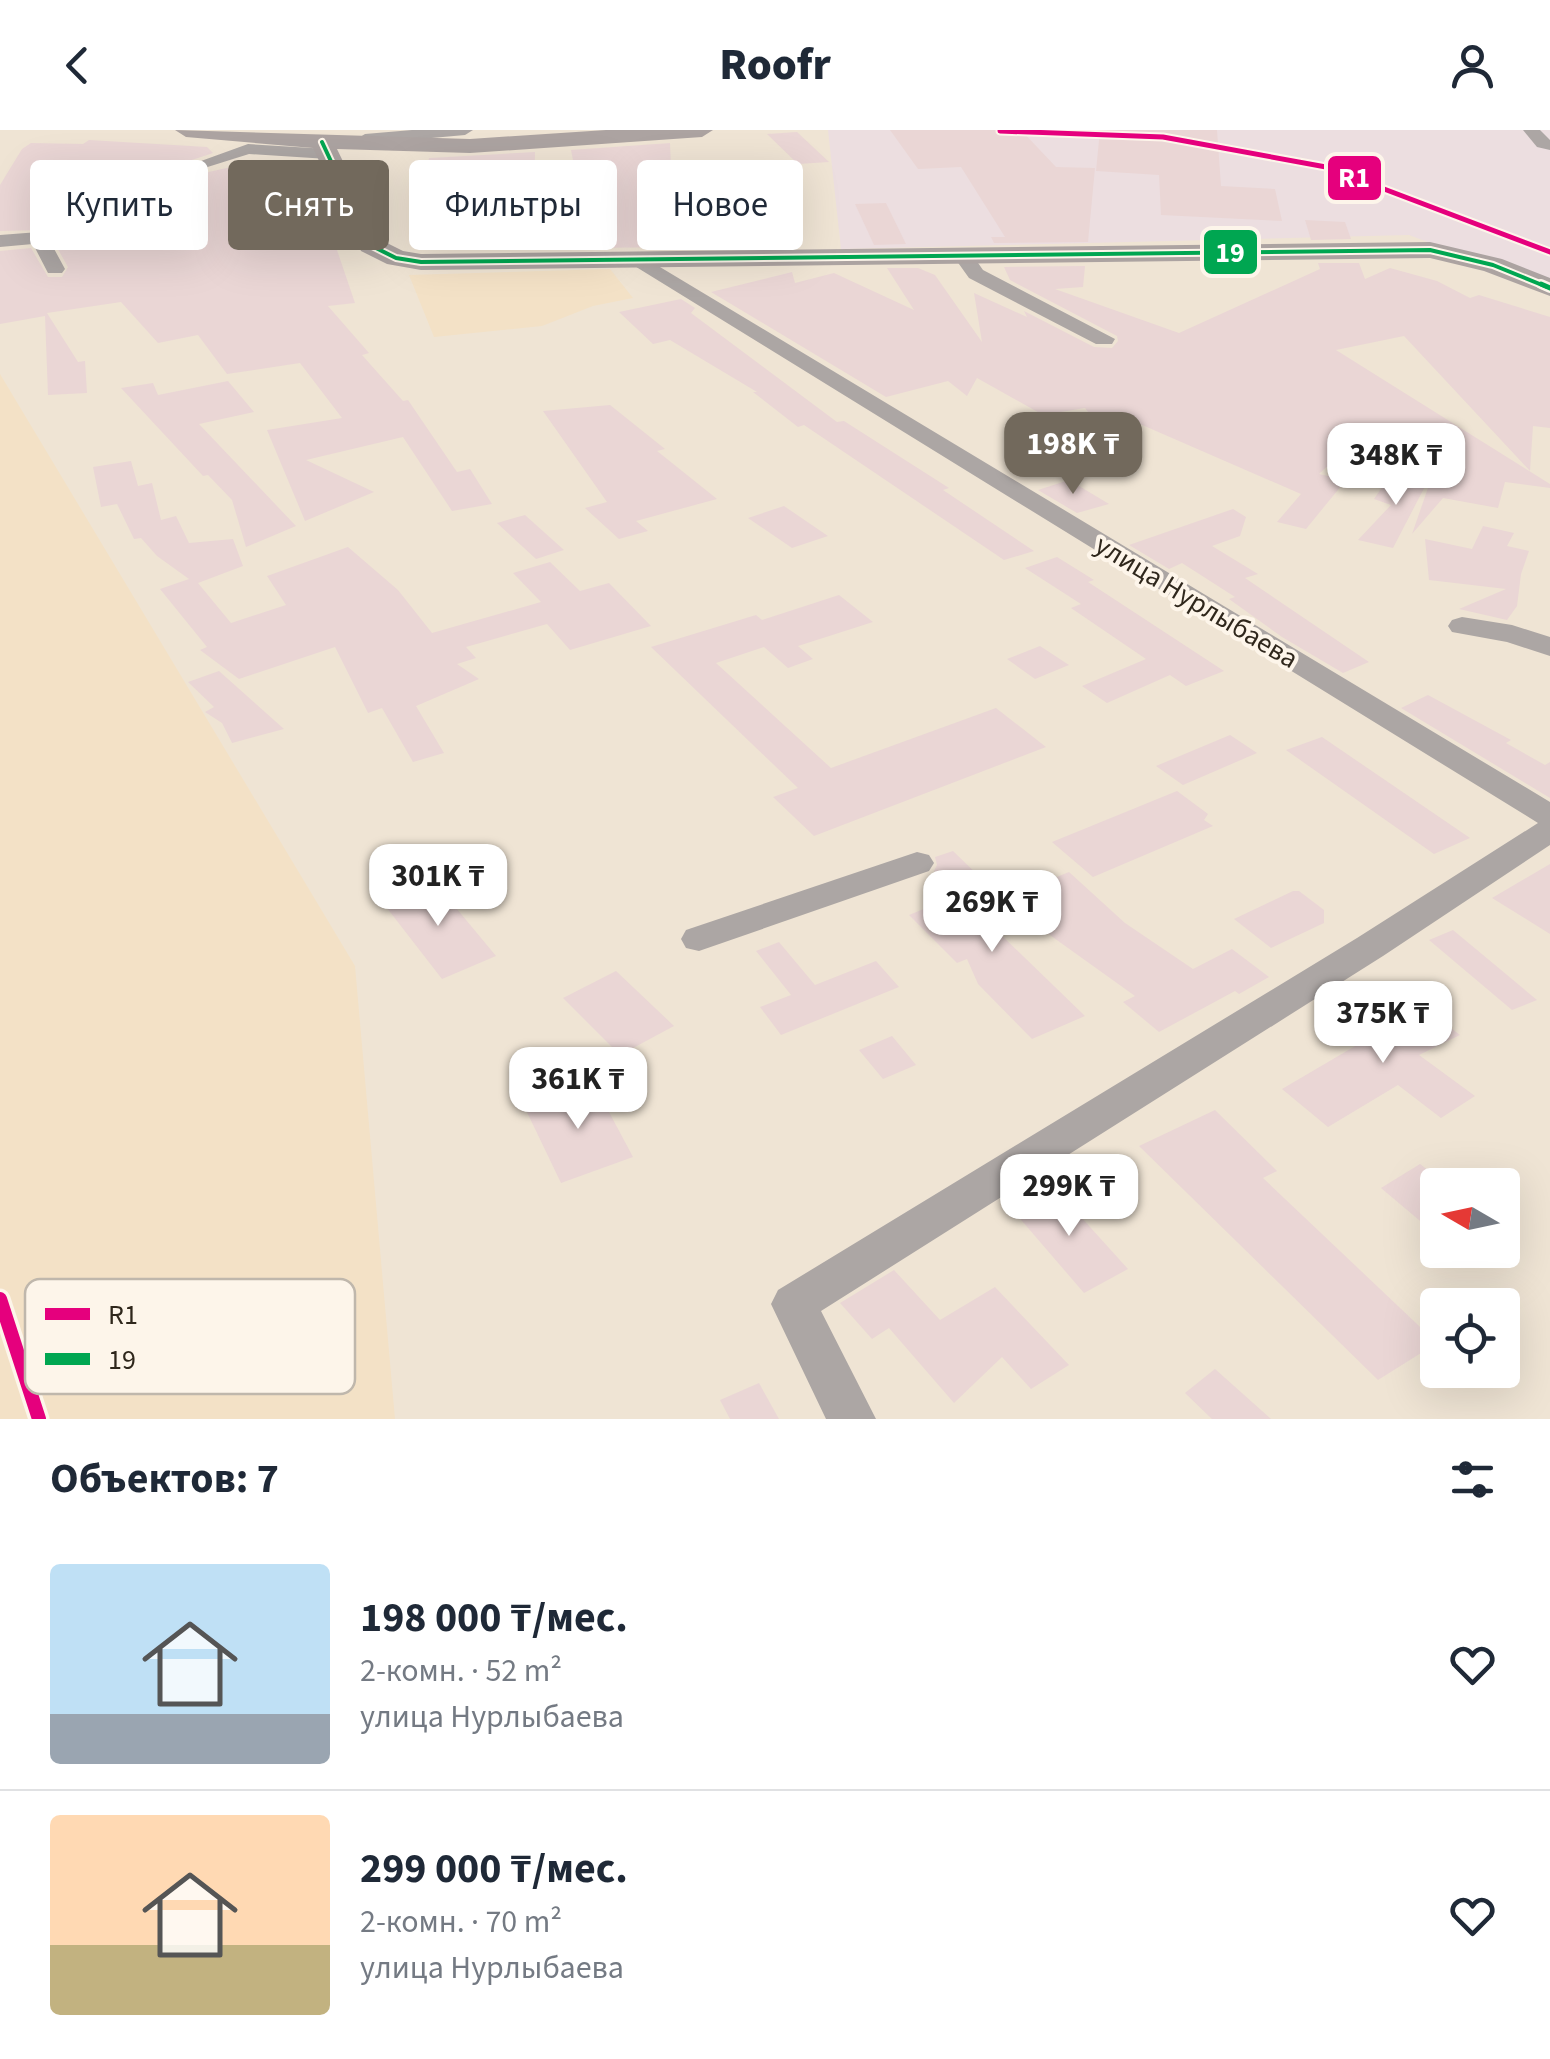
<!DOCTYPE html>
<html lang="ru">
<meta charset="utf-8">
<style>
:root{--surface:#fff;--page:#f2f2f3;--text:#1f2937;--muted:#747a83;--line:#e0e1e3;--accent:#72695c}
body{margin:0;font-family:"Source Sans 3",sans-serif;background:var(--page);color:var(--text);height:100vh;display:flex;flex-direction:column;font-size:38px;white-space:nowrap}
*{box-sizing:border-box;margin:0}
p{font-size:32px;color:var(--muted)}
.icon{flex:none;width:55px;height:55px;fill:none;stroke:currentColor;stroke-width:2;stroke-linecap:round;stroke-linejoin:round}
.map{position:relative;height:1289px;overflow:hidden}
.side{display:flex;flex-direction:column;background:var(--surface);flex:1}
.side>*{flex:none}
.hud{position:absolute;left:30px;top:30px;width:1000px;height:90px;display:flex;gap:20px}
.needle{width:65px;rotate:279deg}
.controls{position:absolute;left:1420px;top:1038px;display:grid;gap:20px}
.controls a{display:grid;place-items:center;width:100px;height:100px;border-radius:10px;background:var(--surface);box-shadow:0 10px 40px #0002;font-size:50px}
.price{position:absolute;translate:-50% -85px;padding:0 22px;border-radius:20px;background:#fff;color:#222;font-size:32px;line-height:65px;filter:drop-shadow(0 2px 5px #0008)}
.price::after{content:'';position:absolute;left:50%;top:60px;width:30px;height:22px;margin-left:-15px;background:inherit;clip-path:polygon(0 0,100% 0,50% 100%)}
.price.on{background:var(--accent);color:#fff}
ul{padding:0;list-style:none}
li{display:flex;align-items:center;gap:30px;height:250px;padding:0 50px}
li+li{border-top:2px solid var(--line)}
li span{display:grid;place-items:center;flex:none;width:280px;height:200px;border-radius:10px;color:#555}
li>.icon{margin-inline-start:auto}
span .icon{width:120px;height:120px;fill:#fffc;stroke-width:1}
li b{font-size:42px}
h2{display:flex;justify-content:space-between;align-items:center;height:120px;padding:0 50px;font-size:42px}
.pill{padding:0 35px;border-radius:10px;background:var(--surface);box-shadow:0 10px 40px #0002;font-size:35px;line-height:90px}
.pill.on{background:var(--accent);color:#fff}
header{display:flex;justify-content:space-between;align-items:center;height:130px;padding:0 50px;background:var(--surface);font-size:45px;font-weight:800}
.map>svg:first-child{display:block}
.built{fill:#f3e1c6}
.industrial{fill:#ecdee0}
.building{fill:#ead6d5}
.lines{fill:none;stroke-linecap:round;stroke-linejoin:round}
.street{fill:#aca6a4;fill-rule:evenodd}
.secondary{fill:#aca3a1;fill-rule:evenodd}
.bus-1-far1-casing{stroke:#fdf5ea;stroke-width:8}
.bus-1-casing{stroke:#fdf5ea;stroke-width:10}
.bus-1-far1{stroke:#00a651;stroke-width:4}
.bus-1{stroke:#00a651;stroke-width:5}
.rail-1-far1-casing{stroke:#fdf5ea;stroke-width:9}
.rail-1-casing{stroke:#fdf5ea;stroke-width:21}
.rail-1-far1{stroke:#e5007d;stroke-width:5}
.rail-1{stroke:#e5007d;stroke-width:14}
.labels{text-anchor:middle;stroke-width:8;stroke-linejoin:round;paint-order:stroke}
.street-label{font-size:28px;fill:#2f271c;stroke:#fdf5ea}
.key{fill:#fdf5ea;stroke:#bfb7ac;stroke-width:2.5}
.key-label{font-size:28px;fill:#2f271c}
.line-badge{stroke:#fdf5ea;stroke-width:4}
.badge-label{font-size:28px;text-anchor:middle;font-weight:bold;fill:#fff}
</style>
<header><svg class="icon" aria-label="back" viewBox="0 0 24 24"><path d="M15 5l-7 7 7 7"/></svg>Roofr<svg class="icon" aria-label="person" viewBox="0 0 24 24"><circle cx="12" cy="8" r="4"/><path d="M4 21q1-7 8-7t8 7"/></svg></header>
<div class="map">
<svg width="1550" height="1289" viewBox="0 0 1550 1289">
<rect width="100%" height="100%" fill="#efe4d4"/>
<g class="built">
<polygon points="610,139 633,168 593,176 542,196 434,207 409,145"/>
<polygon points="0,244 355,836 395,1289 0,1289"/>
</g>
<polygon class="industrial" points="828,0 1550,0 1550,158 1409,105 841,119"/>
<g class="building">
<polygon points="890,0 1021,0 1056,37 1095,38 1088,112 994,113 991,107 1005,107 961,37 918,39"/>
<polygon points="1100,0 1217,0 1221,56 1275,59 1282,91 1161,85 1159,45 1096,41"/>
<polygon points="797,2 829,32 798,34 767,4"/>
<polygon points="89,10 207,17 213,23 189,31 188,38 199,44 264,30 282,42 303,38 323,54 331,72 321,73 355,173 328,176 369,223 362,225 403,271 408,270 457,342 470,339 492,374 452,381 403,307 306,330 374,362 305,391 267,300 342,288 300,233 227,244 198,205 158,213 121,172 47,183 78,232 85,231 87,263 48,265 45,186 0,194 0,121 31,118 48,147 62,147 68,137 47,100 0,101 0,55 22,19 31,13 83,14"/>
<polygon points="670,13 671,37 689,36 692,79 775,76 783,116 582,118 582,45 576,46 571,20"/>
<polygon points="535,22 533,118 466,120 468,95 433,96 436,80 419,81 429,28"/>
<polygon points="886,73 906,114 874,115 855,74"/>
<polygon points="1305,90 1345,92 1351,109 1311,110"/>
<polygon points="1318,133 1359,133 1365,149 1390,138 1437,151 1470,168 1479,165 1550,187 1550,298 1533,296 1530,341 1404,206 1336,220 1550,354 1550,358 1505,352 1498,378 1443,368 1412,404 1445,309 1370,297 1319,344 1346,350 1306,399 1277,392 1301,364 1133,291 1118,321 1085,278 1043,285 977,248 967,266 948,251 886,267 711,162 792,142 795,153 834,143 914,180 887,138 918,138 935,145 982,212 974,163 1027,187 1024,181 1094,217 1112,218 1118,211 1117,206 1010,150 1004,137 1085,136 1083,157 1055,159 1179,203 1320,139"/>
<polygon points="681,169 695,178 691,183 837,292 844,291 949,358 943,360 1034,421 1004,430 804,295 798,297 753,262 757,262 670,210 653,214 619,182"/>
<polygon points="228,251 254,282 199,294 296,396 246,417 232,370 208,345 203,346 121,258 153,253 158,265"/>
<polygon points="610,275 665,319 657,321 717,369 636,391 648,401 619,409 585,378 607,372 543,281"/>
<polygon points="131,331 138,356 152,353 161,390 176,386 189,413 233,409 243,436 198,453 231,493 286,475 267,446 348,417 398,460 432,503 541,472 513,443 550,432 580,461 609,453 651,496 570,520 547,494 466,517 476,528 457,534 479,549 416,576 444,623 413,632 382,578 368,583 335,517 239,549 200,520 207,517 160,459 189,449 157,426 141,408 134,409 117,374 101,377 93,337"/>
<polygon points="1427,336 1433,341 1393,418 1358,410 1391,375 1374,369 1390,346 1413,351"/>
<polygon points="1069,350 1109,374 1077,383 1038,360"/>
<polygon points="784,376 828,406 792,418 748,388"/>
<polygon points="1233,379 1246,387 1240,406 1212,416 1258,444 1245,448 1369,532 1343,543 1282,507 1229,469 1235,467 1182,433 1169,439 1129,415"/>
<polygon points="525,385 564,420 536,429 497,393"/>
<polygon points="1483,396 1514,403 1507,416 1529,421 1521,444 1517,476 1507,490 1459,479 1506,459 1429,450 1425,409 1472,419"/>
<polygon points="1057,427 1094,450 1088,452 1224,541 1186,556 1170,545 1107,573 1082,556 1146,529 1071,478 1081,474 1025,438"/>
<polygon points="839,465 873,492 798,516 813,529 788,538 764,517 716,533 831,638 996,578 1046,617 814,706 773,667 798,658 651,517 756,485 762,490"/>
<polygon points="1040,516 1069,535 1035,549 1007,529"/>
<polygon points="219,541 284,599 232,613 222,593 205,582 214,577 188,552"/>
<polygon points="1428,565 1511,610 1506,613 1545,635 1550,632 1550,668 1401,578"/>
<polygon points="1230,605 1257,623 1183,655 1156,636"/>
<polygon points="1322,607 1470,708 1434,724 1286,620"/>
<polygon points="1177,661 1208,684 1204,690 1213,696 1093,747 1052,712"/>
<polygon points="953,721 985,752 968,773 1085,886 1032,909 978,854 967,829 957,833 909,785 958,765 934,741 937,735 935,727"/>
<polygon points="1550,734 1550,804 1492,768"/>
<polygon points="1069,742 1125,793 1193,839 1232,819 1269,847 1239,864 1235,861 1159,902 1123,872 1135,866 1001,770"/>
<polygon points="432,749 496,826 442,849 380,769"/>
<polygon points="1293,761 1299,761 1324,780 1324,793 1271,818 1234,789"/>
<polygon points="1453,800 1537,870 1512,880 1429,810"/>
<polygon points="779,812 815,855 876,831 899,857 781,905 760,877 791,865 756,821"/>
<polygon points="616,841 674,896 620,925 563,868"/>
<polygon points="1409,866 1460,905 1419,925 1475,966 1441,988 1398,955 1328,997 1282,959 1357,915 1340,901"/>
<polygon points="892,906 916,935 883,949 859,920"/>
<polygon points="593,952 633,1027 561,1053 524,976"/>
<polygon points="1215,980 1277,1041 1263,1048 1437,1213 1378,1250 1139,1016"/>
<polygon points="1420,1034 1438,1048 1438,1106 1381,1058"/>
<polygon points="1053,1056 1128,1139 1084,1163 1010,1077"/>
<polygon points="894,1140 940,1190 995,1157 1069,1235 1031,1259 1002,1227 954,1273 889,1198 872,1209 840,1173"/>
<polygon points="1215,1239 1271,1289 1212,1289 1185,1263"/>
<polygon points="759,1253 779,1289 730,1289 720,1270"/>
</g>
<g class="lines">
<g class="street">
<polygon points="412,0 473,0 465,5 365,14 357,9 365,4"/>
<polygon points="1523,0 1540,0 1550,10 1550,20 1537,17"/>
<polygon points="248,14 328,19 336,24 328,29 249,24 198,40 190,35"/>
<polygon points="39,102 46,104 65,139 62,143 48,143 33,114 0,117 0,105"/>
<polygon points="964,121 971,123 983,140 1115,209 1112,214 1096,214 969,148 954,127"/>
<polygon points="640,125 1550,672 1550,715 1383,826 821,1181 876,1289 826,1289 771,1174 778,1160 1357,808 1538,693 633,135 633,127"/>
<polygon points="1462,487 1512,495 1550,507 1550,526 1507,512 1452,502 1448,496 1452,490"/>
<polygon points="917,722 929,725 934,733 929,741 699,821 686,818 681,809 686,800"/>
</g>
<polygon class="secondary" points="175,0 470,9 606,0 713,0 702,7 470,23 337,19 381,110 403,121 421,124 1430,112 1502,129 1550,148 1550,166 1484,141 1430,128 421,140 387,134 361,121 313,18 186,7"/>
<defs>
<polyline id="bus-1-far1" points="322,12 370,115 396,128 421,132 1430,120 1493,135 1547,157"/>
<polyline id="bus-1" points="1541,154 1550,158"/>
</defs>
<use href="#bus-1-far1" class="bus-1-far1-casing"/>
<use href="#bus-1" class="bus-1-casing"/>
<use href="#bus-1-far1" class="bus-1-far1"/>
<use href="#bus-1" class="bus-1"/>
<defs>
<polyline id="rail-1-far1" points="1000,1 1163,7 1326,37 1550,122"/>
<polyline id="rail-1" points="0,1169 39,1289"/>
</defs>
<use href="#rail-1-far1" class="rail-1-far1-casing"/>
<use href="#rail-1" class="rail-1-casing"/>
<use href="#rail-1-far1" class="rail-1-far1"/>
<use href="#rail-1" class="rail-1"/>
</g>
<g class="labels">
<g class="street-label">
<text transform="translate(1197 471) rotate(31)" y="10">улица Нурлыбаева</text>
</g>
</g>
<rect x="25" y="1149" width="330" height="115" rx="15" class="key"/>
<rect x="45" y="1178" width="45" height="12" fill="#e5007d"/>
<rect x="45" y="1223" width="45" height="12" fill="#00a651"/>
<g class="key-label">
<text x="108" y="1194">R1</text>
<text x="108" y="1239">19</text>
</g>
<g class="line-badge">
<rect x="1326" y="24" width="57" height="48" rx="10" fill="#e5007d"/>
<rect x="1202" y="98" width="57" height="48" rx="10" fill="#00a651"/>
</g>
<g class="badge-label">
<text x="1354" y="57">R1</text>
<text x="1230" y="132">19</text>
</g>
</svg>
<div class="controls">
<a><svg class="needle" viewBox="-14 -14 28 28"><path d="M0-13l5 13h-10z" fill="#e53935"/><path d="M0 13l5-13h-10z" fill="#747a83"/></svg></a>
<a><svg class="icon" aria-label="locate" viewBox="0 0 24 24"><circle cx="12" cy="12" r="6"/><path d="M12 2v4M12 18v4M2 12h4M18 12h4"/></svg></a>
</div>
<b class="price on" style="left:1073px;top:367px">198K ₸</b>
<b class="price" style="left:1396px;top:378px">348K ₸</b>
<b class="price" style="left:438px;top:799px">301K ₸</b>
<b class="price" style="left:992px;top:825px">269K ₸</b>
<b class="price" style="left:1383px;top:936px">375K ₸</b>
<b class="price" style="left:578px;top:1002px">361K ₸</b>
<b class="price" style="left:1069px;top:1109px">299K ₸</b>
<div class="hud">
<a class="pill">Купить</a>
<a class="pill on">Снять</a>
<a class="pill">Фильтры</a>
<a class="pill">Новое</a>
</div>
</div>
<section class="side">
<h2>Объектов: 7<svg class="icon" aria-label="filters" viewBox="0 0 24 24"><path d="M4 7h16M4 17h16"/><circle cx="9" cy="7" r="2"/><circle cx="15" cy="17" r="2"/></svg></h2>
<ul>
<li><span style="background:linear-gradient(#bfe0f5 75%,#9aa5b1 0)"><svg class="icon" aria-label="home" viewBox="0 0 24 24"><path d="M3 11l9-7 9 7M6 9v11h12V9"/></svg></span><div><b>198 000 ₸/мес.</b><p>2-комн. · 52 m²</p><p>улица Нурлыбаева</p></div><svg class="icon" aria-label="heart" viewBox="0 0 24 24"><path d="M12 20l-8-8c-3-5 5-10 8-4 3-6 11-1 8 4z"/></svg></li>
<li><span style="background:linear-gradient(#ffd9b3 65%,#c2b280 0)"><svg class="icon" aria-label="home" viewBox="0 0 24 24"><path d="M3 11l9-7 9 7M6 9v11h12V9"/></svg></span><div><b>299 000 ₸/мес.</b><p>2-комн. · 70 m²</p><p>улица Нурлыбаева</p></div><svg class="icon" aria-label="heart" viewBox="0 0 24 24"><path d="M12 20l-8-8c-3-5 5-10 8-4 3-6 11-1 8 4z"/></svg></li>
</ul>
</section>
